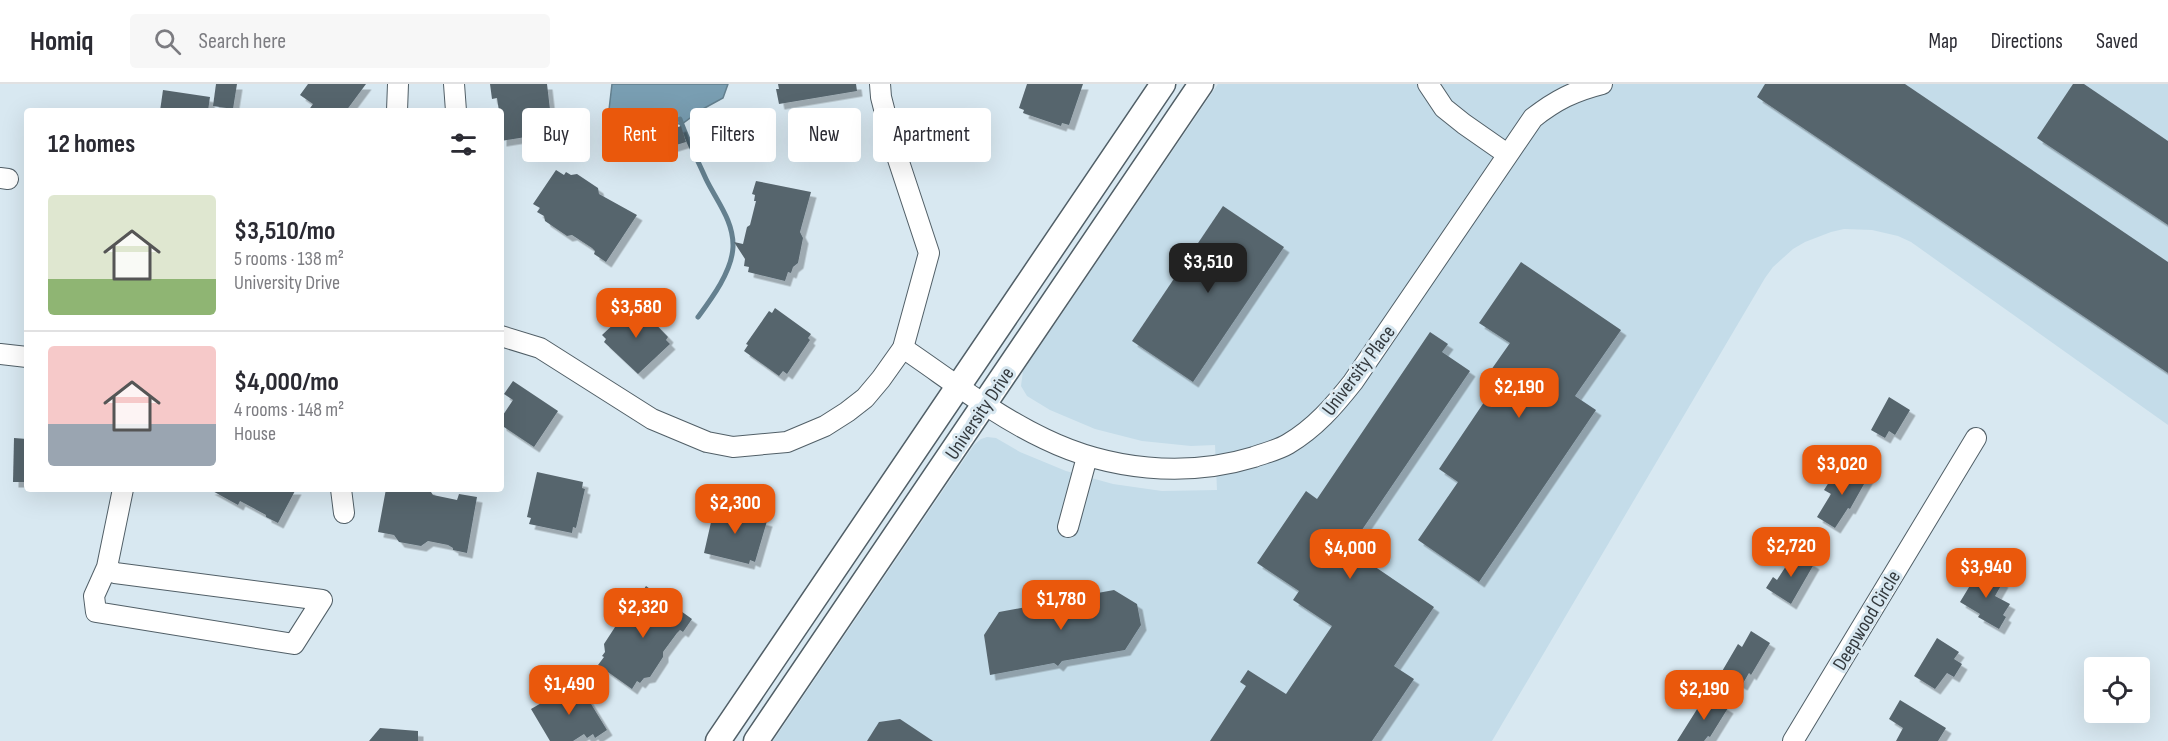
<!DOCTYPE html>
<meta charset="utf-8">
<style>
:root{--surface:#fff;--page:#f7f7f7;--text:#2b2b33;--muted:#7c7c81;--line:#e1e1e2;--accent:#ea580c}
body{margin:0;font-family:"Sofia Sans Condensed",sans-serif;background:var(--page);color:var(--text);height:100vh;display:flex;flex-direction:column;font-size:22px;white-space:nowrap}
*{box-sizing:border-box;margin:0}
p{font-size:20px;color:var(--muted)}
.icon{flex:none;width:33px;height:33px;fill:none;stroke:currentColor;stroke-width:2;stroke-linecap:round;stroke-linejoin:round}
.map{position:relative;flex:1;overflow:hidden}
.drawer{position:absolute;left:24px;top:24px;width:480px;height:384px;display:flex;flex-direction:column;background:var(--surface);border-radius:6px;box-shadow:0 6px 24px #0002}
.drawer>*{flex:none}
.hud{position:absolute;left:522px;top:24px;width:570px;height:54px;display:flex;gap:12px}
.buttons{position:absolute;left:2084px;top:573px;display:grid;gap:12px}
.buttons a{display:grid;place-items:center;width:66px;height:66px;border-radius:6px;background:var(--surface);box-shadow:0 6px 24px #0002;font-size:30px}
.price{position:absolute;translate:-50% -51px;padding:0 14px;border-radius:12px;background:var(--accent);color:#fff;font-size:20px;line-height:39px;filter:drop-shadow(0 2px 3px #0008)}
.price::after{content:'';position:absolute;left:50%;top:36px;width:18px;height:14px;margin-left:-9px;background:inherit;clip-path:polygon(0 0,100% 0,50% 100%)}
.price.active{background:#222;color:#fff}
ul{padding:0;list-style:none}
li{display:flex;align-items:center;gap:18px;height:150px;padding:0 24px}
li+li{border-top:2px solid var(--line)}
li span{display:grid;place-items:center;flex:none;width:168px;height:120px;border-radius:6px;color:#555}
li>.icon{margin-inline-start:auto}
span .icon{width:72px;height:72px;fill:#fffc;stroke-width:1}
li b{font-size:26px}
h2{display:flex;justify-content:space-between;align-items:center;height:72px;padding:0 24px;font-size:26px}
.chip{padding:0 21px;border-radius:6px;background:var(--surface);box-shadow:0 6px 24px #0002;font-size:21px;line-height:54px}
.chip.active{background:var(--accent);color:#fff}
header{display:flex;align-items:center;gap:36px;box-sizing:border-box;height:84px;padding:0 30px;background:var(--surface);border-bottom:2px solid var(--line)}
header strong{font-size:28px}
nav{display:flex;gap:33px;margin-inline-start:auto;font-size:21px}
.search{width:420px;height:54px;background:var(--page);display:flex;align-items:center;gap:15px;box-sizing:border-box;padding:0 21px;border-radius:6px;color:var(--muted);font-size:22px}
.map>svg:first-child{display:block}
.built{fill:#c4dce9}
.water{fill:#799eb2;stroke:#64808f;stroke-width:1.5}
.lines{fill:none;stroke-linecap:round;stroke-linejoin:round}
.stream{stroke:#64808f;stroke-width:5}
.building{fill:#57656d;filter:url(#shadow)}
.minor-casing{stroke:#515f67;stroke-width:22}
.major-casing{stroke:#515f67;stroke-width:27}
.minor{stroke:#fff;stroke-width:20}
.major{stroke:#fff;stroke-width:24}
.labels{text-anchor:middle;stroke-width:6;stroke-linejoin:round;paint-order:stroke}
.street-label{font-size:20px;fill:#343a3e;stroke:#d8e8f1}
</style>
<header>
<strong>Homiq</strong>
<div class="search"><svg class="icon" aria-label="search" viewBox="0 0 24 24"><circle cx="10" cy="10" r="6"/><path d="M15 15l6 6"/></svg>Search here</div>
<nav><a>Map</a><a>Directions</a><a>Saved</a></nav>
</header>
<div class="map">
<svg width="2168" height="657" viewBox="0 0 2168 657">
<defs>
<filter id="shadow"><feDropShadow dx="5.5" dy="5.5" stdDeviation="0" flood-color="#0004"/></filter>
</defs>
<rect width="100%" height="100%" fill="#d8e8f1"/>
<polygon class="built" points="1218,0 2168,0 2168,341 1911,158 1898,152 1872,146 1844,145 1831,148 1805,158 1793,165 1773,183 1765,194 1492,657 773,657 974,361 981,355 987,353 996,354 1020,368 1066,387 1113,400 1162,407 1217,406 1215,361 1191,362 1142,357 1095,345 1050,326 1027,312 1021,302 1023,287"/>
<polygon class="water" points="612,0 728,0 723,14 701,26 682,40 658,39 635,25 609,26"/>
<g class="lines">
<path class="stream" d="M680 35C687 55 697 75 706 95 716 116 734 137 733 163 732 187 712 214 698 233"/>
</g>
<g class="building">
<polygon points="216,0 237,0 233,25 213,22"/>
<polygon points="308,0 366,0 346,27 308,27 313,20 300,11"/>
<polygon points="490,0 547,0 551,34 554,34 557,48 501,57 501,27 499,27 497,14 492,15"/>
<polygon points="778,0 856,0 857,7 779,20 776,5 779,5"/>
<polygon points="1027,0 1083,0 1069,41 1062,39 1061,42 1023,29 1024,26 1019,24"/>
<polygon points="1765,0 1905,0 2168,178 2168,289 1757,13"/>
<polygon points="2073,0 2084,0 2168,57 2168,141 2037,54"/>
<polygon points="163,6 210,13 208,27 160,27"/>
<polygon points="681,42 686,58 670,63 665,47"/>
<polygon points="556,86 564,91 566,88 571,91 577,90 598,104 599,110 637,131 606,178 594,170 595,167 592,164 572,151 567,152 545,137 544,132 537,128 540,124 533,120"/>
<polygon points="756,97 811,108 800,148 803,154 798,179 793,183 791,189 788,188 785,197 748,188 749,183 744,182 745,175 734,158 743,160 747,143 750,141 756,117 754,117 755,111 752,110"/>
<polygon points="1223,122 1284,163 1193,298 1132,257"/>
<polygon points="1521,178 1621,246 1575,312 1596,326 1479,498 1418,456 1458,398 1439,385 1501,293 1491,286 1510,259 1479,239"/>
<polygon points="634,221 639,227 641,225 668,253 666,256 670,260 638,290 604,258 606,255 602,251"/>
<polygon points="775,224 811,250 808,254 810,256 787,290 783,287 779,292 744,267 748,261 746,260 769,227 772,229"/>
<polygon points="1430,248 1448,260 1442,268 1470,287 1349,465 1434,523 1394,582 1414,595 1372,657 1210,657 1246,602 1240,598 1248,586 1286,610 1332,542 1293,516 1299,507 1257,479 1306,407 1317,415"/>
<polygon points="513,297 558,327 534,363 501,341 501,334 513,316 504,310"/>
<polygon points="1889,313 1910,326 1895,351 1889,347 1885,354 1871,346"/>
<polygon points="14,354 27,355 27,398 13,398"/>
<polygon points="1849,381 1868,393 1850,425 1848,424 1835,444 1817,433 1831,410 1824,406 1831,395 1838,399"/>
<polygon points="537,388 583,398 582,404 585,405 576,444 573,443 572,449 529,440 531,434 527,433"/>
<polygon points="209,405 296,405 278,439 266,433 266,431 240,417 238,421"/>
<polygon points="386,405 399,407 402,405 429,405 433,411 457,416 459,410 477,413 467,469 453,466 453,464 448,461 428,457 421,462 399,458 394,451 378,448"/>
<polygon points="721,423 760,432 759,435 767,437 755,478 750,476 749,480 704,469 714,425 720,427"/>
<polygon points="1795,468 1814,480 1791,520 1766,504 1773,493 1777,496"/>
<polygon points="1980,485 2003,498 1995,512 2010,520 2003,531 2006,533 1999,545 1978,533 1980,530 1960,518"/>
<polygon points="646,502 692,535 683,548 680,546 677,549 663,568 663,573 650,593 644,594 640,599 637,597 632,605 598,581 604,573 602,572 605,568 604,560 617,540 625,539 637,521 636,520 639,515 638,514"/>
<polygon points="1114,506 1137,520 1141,541 1125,566 1062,577 1058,582 1054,579 990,591 984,551 999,528 1037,521 1044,511 1054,517"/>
<polygon points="1751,547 1770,559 1751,591 1749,589 1742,601 1721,589 1738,560 1742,563"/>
<polygon points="1937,554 1959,568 1954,575 1962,580 1954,593 1947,589 1935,605 1914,592"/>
<polygon points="577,597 607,646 595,654 593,650 587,654 584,650 573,657 550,657 531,625 543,618 545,620 567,606 565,604"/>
<polygon points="1706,611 1728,624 1710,653 1708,652 1704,657 1677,657"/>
<polygon points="1900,616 1946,644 1938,657 1896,657 1903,644 1889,635"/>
<polygon points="900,635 933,657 867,657 879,638"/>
<polygon points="380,644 418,647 418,657 369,657"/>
</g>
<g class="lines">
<defs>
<g id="minor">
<polyline points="454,0 456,27"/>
<polyline points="1428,0 1444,24 1464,40 1507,70"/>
<polyline points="397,27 398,0"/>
<polyline points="0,94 8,95"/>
<polyline points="501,252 540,264 652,335 707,358 733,363 787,358 825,342 847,328 865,314 881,295 903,264 929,169 893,60 881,13 880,0"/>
<path d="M903 264C949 295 994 331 1045 355 1109 386 1185 394 1254 373 1265 369 1278 366 1288 360 1315 344 1334 322 1353 298L1533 34C1556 16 1574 7 1602 0"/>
<polyline points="0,270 27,273"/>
<polyline points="341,405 344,429"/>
<polyline points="1068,443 1087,373"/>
<polyline points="107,483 115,489 322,516 294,560 96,528 94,512 107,483 123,405"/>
<polyline points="1793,657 1976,354"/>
</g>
<g id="major">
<polyline points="718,657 1163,0"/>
<polyline points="756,657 1201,0"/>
</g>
</defs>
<use href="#minor" class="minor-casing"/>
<use href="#major" class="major-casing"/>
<use href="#minor" class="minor"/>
<use href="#major" class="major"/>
</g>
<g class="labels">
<g class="street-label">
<text transform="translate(1358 286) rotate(-53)" y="7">University Place</text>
<text transform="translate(979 329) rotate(-56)" y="7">University Drive</text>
<text transform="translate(1866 536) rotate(-59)" y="7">Deepwood Circle</text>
</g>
</g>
</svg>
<div class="buttons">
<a><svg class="icon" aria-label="locate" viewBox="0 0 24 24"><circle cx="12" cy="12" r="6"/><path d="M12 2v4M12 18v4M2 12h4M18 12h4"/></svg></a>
</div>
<b class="price active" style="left:1208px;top:210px">$3,510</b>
<b class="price" style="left:636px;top:255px">$3,580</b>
<b class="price" style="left:1519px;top:335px">$2,190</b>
<b class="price" style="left:1842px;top:412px">$3,020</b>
<b class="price" style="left:735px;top:451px">$2,300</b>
<b class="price" style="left:1791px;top:494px">$2,720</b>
<b class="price" style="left:1350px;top:496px">$4,000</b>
<b class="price" style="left:1986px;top:515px">$3,940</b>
<b class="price" style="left:1061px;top:547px">$1,780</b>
<b class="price" style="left:643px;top:555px">$2,320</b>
<b class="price" style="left:569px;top:632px">$1,490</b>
<b class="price" style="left:1704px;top:637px">$2,190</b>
<div class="hud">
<a class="chip">Buy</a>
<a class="chip active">Rent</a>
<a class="chip">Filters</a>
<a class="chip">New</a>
<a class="chip">Apartment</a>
</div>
<section class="drawer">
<h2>12 homes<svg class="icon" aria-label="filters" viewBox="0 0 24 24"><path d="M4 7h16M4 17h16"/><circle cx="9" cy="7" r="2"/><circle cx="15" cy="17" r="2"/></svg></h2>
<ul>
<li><span style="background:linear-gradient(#dfe7d0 70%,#8fb573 0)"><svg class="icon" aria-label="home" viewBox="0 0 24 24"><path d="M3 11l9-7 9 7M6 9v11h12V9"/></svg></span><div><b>$3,510/mo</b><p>5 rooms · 138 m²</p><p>University Drive</p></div></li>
<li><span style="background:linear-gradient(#f6c9c9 65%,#9aa5b1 0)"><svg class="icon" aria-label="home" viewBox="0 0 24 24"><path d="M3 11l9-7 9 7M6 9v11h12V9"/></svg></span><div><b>$4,000/mo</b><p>4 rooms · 148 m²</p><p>House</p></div></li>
</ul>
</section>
</div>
